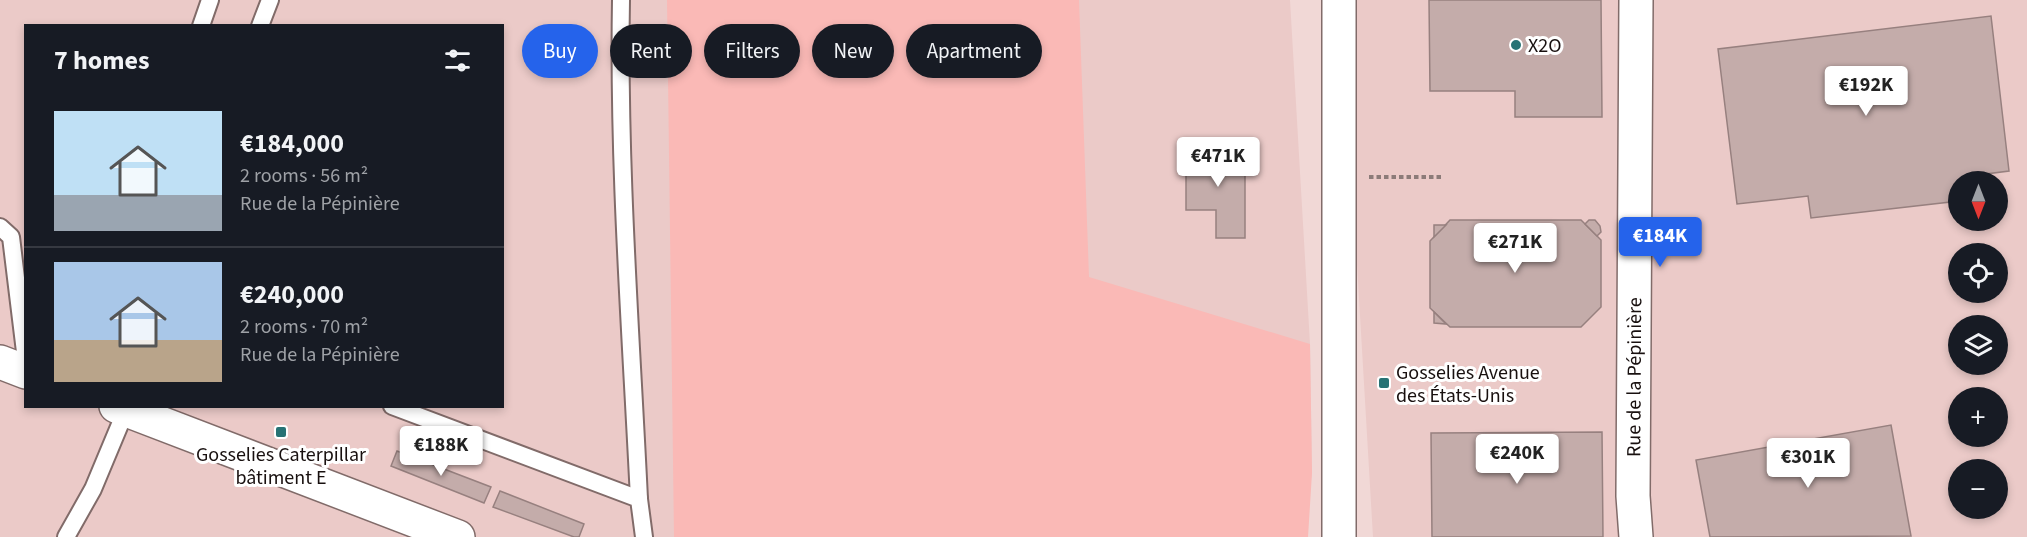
<!DOCTYPE html>
<meta charset="utf-8">
<style>
:root{--surface:#171b24;--page:#20242c;--text:#f1f3f6;--muted:#9ea1a6;--line:#363941;--accent:#2563eb}
body{margin:0;font-family:"Source Sans 3",sans-serif;background:var(--page);color:var(--text);height:100vh;display:flex;flex-direction:column;font-size:22px;white-space:nowrap}
*{box-sizing:border-box;margin:0}
p{font-size:20px;color:var(--muted)}
.icon{flex:none;width:33px;height:33px;fill:none;stroke:currentColor;stroke-width:2;stroke-linecap:round;stroke-linejoin:round}
.map{position:relative;flex:1;overflow:hidden}
.drawer{position:absolute;left:24px;top:24px;width:480px;height:384px;display:flex;flex-direction:column;background:var(--surface);border-radius:0px;box-shadow:0 3px 9px #0003}
.drawer>*{flex:none}
.hud{position:absolute;left:522px;top:24px;width:570px;height:54px;display:flex;gap:12px}
.needle{width:39px;rotate:180deg}
.tools{position:absolute;left:1948px;top:171px;display:grid;gap:12px}
.tools a{display:grid;place-items:center;width:60px;height:60px;border-radius:50%;background:var(--surface);box-shadow:0 3px 9px #0003;font-size:30px}
.price{position:absolute;translate:-50% -51px;padding:0 14px;border-radius:6px;background:#fff;color:#222;font-size:20px;line-height:39px;filter:drop-shadow(0 2px 3px #0008)}
.price::after{content:'';position:absolute;left:50%;top:36px;width:18px;height:14px;margin-left:-9px;background:inherit;clip-path:polygon(0 0,100% 0,50% 100%)}
.price.current{background:var(--accent);color:#fff}
ul{padding:0;list-style:none}
li{display:flex;align-items:center;gap:18px;height:150px;padding:0 30px}
li+li{border-top:2px solid var(--line)}
li span{display:grid;place-items:center;flex:none;width:168px;height:120px;border-radius:0px;color:#555}
li>.icon{margin-inline-start:auto}
span .icon{width:72px;height:72px;fill:#fffc;stroke-width:1}
li b{font-size:26px}
h2{display:flex;justify-content:space-between;align-items:center;height:72px;padding:0 30px;font-size:26px}
.chip{padding:0 21px;border-radius:27px;background:var(--surface);box-shadow:0 3px 9px #0003;font-size:21px;line-height:54px}
.chip.current{background:var(--accent);color:#fff}
.map>svg:first-child{display:block}
.built{fill:#ebcac8;fill-rule:evenodd}
.green{fill:#fab9b6}
.building{fill:#c4acaa;stroke:#97807f;stroke-width:1.5}
.lines{fill:none;stroke-linecap:round;stroke-linejoin:round}
.service-casing{stroke:#816b69;stroke-width:20}
.minor-casing{stroke:#816b69;stroke-width:36}
.tertiary-casing{stroke:#816b69;stroke-width:36}
.primary-casing{stroke:#816b69;stroke-width:36}
.path{stroke:#8c7b79;stroke-width:4;stroke-dasharray:4.5 3;stroke-linecap:butt}
.service{stroke:#fff;stroke-width:16}
.minor{stroke:#fff;stroke-width:33}
.tertiary{stroke:#fff;stroke-width:33}
.primary{stroke:#fff;stroke-width:33}
.poi-dot{fill:#277274;stroke:#fff;stroke-width:2}
.labels{text-anchor:middle;stroke-width:6;stroke-linejoin:round;paint-order:stroke}
.poi-label{font-size:20px;fill:#18100f;stroke:#fff;text-anchor:start}
.street-label{font-size:20px;fill:#18100f;stroke:#fff}
</style>
<div class="map">
<svg width="2027" height="537" viewBox="0 0 2027 537">
<rect width="100%" height="100%" fill="#f1d8d6"/>
<g class="built">
<path d="M0 0H1290L1310 344 1312 473 1303 537H0ZM26 26H502V406H26Z"/>
<path d="M1348 0H2027V537H1373L1355 230ZM1959 182H1998V220H1959ZM1959 254H1998V292H1959ZM1959 326H1998V364H1959ZM1959 398H1998V436H1959ZM1959 470H1998V508H1959Z"/>
</g>
<polygon class="green" points="667,0 1079,0 1089,277 1310,344 1312,473 1308,537 674,537"/>
<g class="building">
<polygon points="1429,0 1601,0 1602,117 1515,117 1515,91 1430,91"/>
<polygon points="1991,16 2009,171 1986,174 1987,182 1959,182 1959,201 1811,218 1808,196 1737,204 1718,49"/>
<polygon points="1186,150 1245,150 1245,238 1216,238 1216,210 1186,210"/>
<polygon points="1450,220 1581,220 1601,240 1601,307 1581,327 1450,327 1430,308 1430,241"/>
<polygon points="1589,220 1595,220 1600,226 1601,232 1597,236 1585,224"/>
<polygon points="1434,225 1446,225 1434,237"/>
<polygon points="1434,312 1446,324 1434,323"/>
<polygon points="1891,425 1911,536 1710,537 1696,460"/>
<polygon points="1602,432 1603,537 1432,537 1431,433"/>
<polygon points="397,451 491,487 484,503 391,466"/>
<polygon points="500,491 584,524 579,537 574,537 493,507"/>
</g>
<g class="lines">
<defs>
<g id="service">
<path d="M621 0C618 166 631 333 639 499"/>
<polyline points="201,26 210,0"/>
<polyline points="260,26 270,0"/>
<polyline points="0,227 11,237 26,360"/>
<polyline points="392,406 639,499 644,537"/>
<polyline points="66,537 93,489 126,410"/>
</g>
<g id="minor">
<path id="s1" d="M1636 537 1633 496 1636 0"/>
</g>
<g id="tertiary">
<polyline points="0,362 26,372"/>
<polyline points="116,406 458,537"/>
</g>
<polyline id="primary" points="1339,537 1339,0"/>
</defs>
<use href="#service" class="service-casing"/>
<use href="#minor" class="minor-casing"/>
<use href="#tertiary" class="tertiary-casing"/>
<use href="#primary" class="primary-casing"/>
<polyline class="path" points="1369,177 1441,177"/>
<use href="#service" class="service"/>
<use href="#minor" class="minor"/>
<use href="#tertiary" class="tertiary"/>
<use href="#primary" class="primary"/>
</g>
<g class="poi-dot">
<circle cx="1516" cy="45" r="6"/>
<rect x="1378" y="377" width="12" height="12" rx="3"/>
<rect x="275" y="426" width="12" height="12" rx="3"/>
</g>
<g class="labels">
<g class="poi-label">
<text x="1528" y="52">X2O</text>
<text x="1396" y="379">Gosselies Avenue<tspan x="1396" dy="23">des États-Unis</tspan></text>
<text x="281" y="461" text-anchor="middle">Gosselies Caterpillar<tspan x="281" dy="23">bâtiment E</tspan></text>
</g>
<g class="street-label">
<text dy="7" stroke="none"><textPath href="#s1" startOffset="160">Rue de la Pépinière</textPath></text>
</g>
</g>
</svg>
<div class="tools">
<a><svg class="needle" viewBox="-14 -14 28 28"><path d="M0-13l5 13h-10z" fill="#e53935"/><path d="M0 13l5-13h-10z" fill="#9ea1a6"/></svg></a>
<a><svg class="icon" aria-label="locate" viewBox="0 0 24 24"><circle cx="12" cy="12" r="6"/><path d="M12 2v4M12 18v4M2 12h4M18 12h4"/></svg></a>
<a><svg class="icon" aria-label="layers" viewBox="0 0 24 24"><path d="M12 4l9 5-9 5-9-5zM3 14l9 5 9-5"/></svg></a>
<a>+</a>
<a>−</a>
</div>
<b class="price" style="left:1866px;top:117px">€192K</b>
<b class="price" style="left:1218px;top:188px">€471K</b>
<b class="price current" style="left:1660px;top:268px">€184K</b>
<b class="price" style="left:1515px;top:274px">€271K</b>
<b class="price" style="left:441px;top:477px">€188K</b>
<b class="price" style="left:1517px;top:485px">€240K</b>
<b class="price" style="left:1808px;top:489px">€301K</b>
<div class="hud">
<a class="chip current">Buy</a>
<a class="chip">Rent</a>
<a class="chip">Filters</a>
<a class="chip">New</a>
<a class="chip">Apartment</a>
</div>
<section class="drawer">
<h2>7 homes<svg class="icon" aria-label="filters" viewBox="0 0 24 24"><path d="M4 7h16M4 17h16"/><circle cx="9" cy="7" r="2"/><circle cx="15" cy="17" r="2"/></svg></h2>
<ul>
<li><span style="background:linear-gradient(#bfe0f5 70%,#9aa5b1 0)"><svg class="icon" aria-label="home" viewBox="0 0 24 24"><path d="M3 11l9-7 9 7M6 9v11h12V9"/></svg></span><div><b>€184,000</b><p>2 rooms · 56 m²</p><p>Rue de la Pépinière</p></div></li>
<li><span style="background:linear-gradient(#a9c7e8 65%,#b9a48a 0)"><svg class="icon" aria-label="home" viewBox="0 0 24 24"><path d="M3 11l9-7 9 7M6 9v11h12V9"/></svg></span><div><b>€240,000</b><p>2 rooms · 70 m²</p><p>Rue de la Pépinière</p></div></li>
</ul>
</section>
</div>
